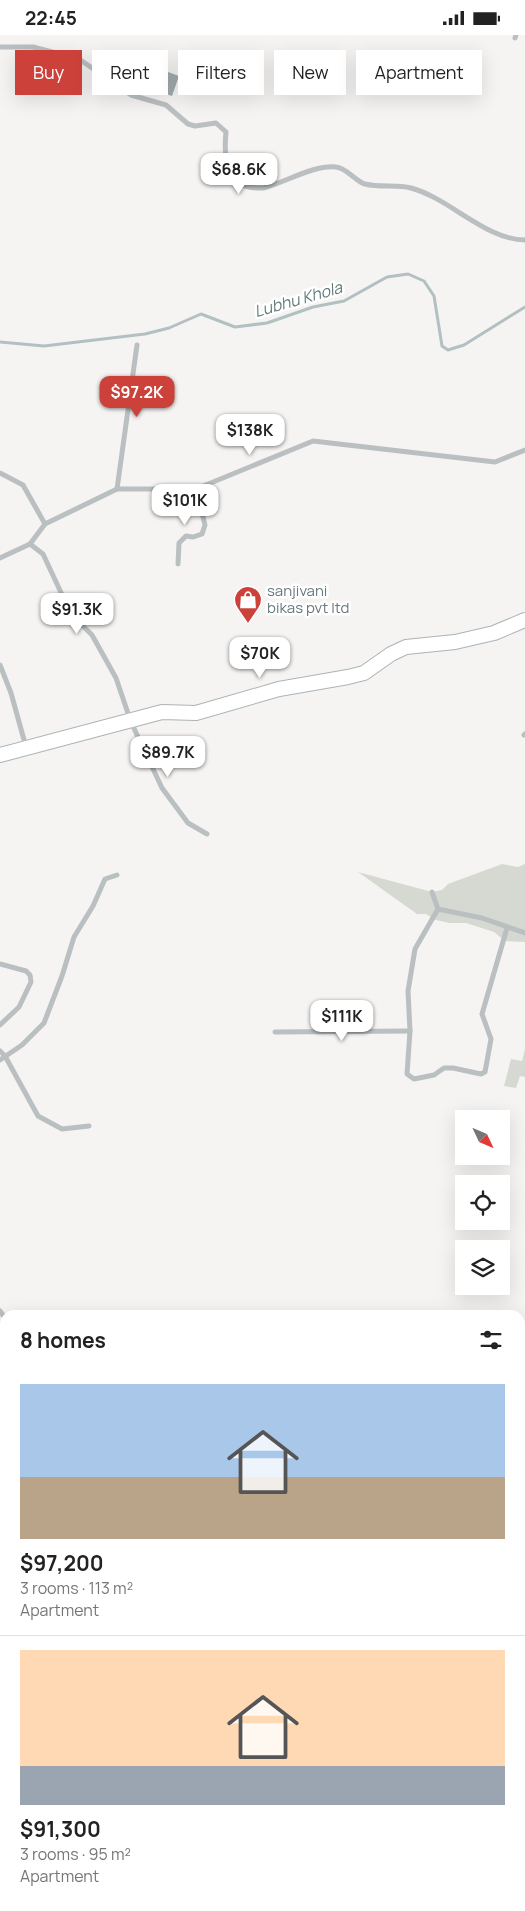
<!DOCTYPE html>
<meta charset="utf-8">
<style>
:root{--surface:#fff;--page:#f6f6f6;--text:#222;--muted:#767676;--line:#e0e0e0;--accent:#cc423b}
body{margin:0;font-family:Manrope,sans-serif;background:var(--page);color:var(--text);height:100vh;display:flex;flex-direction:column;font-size:19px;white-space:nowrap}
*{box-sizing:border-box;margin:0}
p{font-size:16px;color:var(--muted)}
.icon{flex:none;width:28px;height:28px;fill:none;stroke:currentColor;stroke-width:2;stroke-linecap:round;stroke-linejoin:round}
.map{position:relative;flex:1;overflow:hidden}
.side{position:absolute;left:0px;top:1275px;width:525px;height:601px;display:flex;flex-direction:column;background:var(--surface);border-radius:15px 15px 0 0;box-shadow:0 5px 20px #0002}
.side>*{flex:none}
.banner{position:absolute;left:15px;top:15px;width:495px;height:45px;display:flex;gap:10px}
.needle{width:32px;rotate:134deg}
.buttons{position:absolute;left:455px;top:1075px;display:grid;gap:10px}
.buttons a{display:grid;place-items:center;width:55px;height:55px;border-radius:0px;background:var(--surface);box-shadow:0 5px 20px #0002;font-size:25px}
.price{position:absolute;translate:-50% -42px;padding:0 11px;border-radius:10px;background:#fff;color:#222;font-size:16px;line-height:32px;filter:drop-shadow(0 1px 2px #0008)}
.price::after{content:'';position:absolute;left:50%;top:30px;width:15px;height:11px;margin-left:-8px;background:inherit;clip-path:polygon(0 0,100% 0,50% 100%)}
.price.on{background:var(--accent);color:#fff}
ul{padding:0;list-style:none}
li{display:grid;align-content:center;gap:10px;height:265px;padding:0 20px}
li+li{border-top:1px solid var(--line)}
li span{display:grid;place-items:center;height:155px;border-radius:0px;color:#555}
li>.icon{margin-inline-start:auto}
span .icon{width:90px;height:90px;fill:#fffc;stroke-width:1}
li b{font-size:21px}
h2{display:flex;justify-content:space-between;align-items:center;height:60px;padding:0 20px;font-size:21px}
.chip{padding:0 18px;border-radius:0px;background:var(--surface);box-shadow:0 5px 20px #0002;font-size:18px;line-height:45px}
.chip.on{background:var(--accent);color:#fff}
.status{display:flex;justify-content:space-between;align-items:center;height:35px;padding:0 25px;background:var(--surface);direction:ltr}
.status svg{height:14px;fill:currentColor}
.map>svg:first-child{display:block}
.green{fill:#d6d9d2}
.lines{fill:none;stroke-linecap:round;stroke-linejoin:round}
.stream{stroke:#b3c0c2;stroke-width:3}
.building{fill:#a2abae}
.secondary-casing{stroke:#adb3b6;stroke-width:16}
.street{stroke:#babfc1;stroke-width:5}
.secondary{stroke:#fff;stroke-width:14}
.labels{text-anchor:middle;stroke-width:5;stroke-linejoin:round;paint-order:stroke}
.poi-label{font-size:15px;fill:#68797f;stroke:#fff;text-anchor:start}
.water-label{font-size:16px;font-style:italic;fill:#637a7c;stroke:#fff}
</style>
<div class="status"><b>22:45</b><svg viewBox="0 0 49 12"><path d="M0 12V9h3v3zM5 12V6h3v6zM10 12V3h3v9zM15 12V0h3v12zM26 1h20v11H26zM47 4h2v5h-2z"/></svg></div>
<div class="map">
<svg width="525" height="1876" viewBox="0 0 525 1876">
<rect width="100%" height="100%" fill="#f5f4f2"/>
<g class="green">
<polygon points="502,829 518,832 525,829 525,907 505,906 494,897 466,888 449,888 436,885 426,879 417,879 358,837 432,857 442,855 448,849"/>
<polygon points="525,1014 525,1042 520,1041 516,1053 504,1051 511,1024 522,1026"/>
<polygon points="0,1643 5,1649 5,1755 0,1751"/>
</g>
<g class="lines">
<polyline class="stream" points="0,307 44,311 145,299 169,293 201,279 235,292 267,288 313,272 344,266 387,242 408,239 424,246 434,261 442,311 448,315 464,310 525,272"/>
</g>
<polygon class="building" points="160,34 179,41 172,61 152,54"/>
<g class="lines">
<defs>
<g id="secondary">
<polyline points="0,720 162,677 196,678 279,654 348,642 364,638 391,619 406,612 455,607 494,598 525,585"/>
<polyline points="0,1850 5,1853"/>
<polyline points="22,1871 25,1876"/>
</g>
</defs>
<use href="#secondary" class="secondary-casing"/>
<g class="street">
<polyline points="515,3 516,0"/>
<path d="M0 12H33L79 24 131 60 166 70 188 89 195 91 216 88 226 97C223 126 227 155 263 153 284 148 315 129 336 132 347 133 355 146 365 149 380 153 397 149 411 153 449 163 486 205 525 205"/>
<polyline points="0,438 23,450 45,489"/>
<polyline points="117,454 137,310"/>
<polyline points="30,509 43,519 71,579 92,600 116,643 131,687 162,753 188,788 207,799"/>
<polyline points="0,523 30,509 45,489 117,454 196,454 313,406 495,427 525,415"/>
<polyline points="178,529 179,508 186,501 193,502 202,499 205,490 196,454"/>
<polyline points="0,630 11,658 26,712"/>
<polyline points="524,700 525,699"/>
<polyline points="432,857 438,874 482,883 525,898"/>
<polyline points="438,874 415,914 408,956 410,996 407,1039 414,1044 434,1040 444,1033 453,1033 481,1039 485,1037 491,1004 482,979 507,893"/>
<polyline points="0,929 26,936 30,940 31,947 19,972 0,990"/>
<polyline points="275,997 410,996"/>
<polyline points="0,1016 5,1021 38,1081 62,1094 89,1091"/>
<polyline points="0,1025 22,1010 44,988 62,941 74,902 93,871 105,844 117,840"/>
<polyline points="0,1276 5,1283"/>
<polyline points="520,1447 525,1429"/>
<polyline points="520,1479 520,1491"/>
<polyline points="520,1515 525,1526"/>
<polyline points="520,1746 525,1714"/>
<polyline points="484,1871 483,1875 487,1876"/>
</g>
<use href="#secondary" class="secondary"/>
</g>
<defs>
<symbol id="shop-pin" viewBox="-11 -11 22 30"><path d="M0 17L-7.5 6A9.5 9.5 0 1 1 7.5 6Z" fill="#cc423b" stroke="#fff"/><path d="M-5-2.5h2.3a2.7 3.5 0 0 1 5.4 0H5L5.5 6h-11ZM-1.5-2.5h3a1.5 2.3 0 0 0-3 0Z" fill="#fff"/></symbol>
</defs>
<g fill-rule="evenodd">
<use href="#shop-pin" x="232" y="549" width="32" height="43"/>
</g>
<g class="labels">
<g class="poi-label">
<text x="267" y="561">sanjivani<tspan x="267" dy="17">bikas pvt ltd</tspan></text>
</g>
<g class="water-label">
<text transform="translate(298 264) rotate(-16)" y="6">Lubhu Khola</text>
</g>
</g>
</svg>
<div class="buttons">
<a><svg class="needle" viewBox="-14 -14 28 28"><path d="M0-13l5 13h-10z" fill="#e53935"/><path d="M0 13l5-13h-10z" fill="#767676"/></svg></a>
<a><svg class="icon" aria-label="locate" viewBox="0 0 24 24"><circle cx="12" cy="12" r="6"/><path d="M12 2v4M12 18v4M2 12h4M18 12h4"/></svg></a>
<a><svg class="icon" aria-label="layers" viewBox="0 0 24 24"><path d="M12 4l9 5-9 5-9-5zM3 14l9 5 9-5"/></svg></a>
</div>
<b class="price" style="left:239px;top:160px">$68.6K</b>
<b class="price on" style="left:137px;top:383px">$97.2K</b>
<b class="price" style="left:250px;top:421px">$138K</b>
<b class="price" style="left:185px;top:491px">$101K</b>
<b class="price" style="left:77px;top:600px">$91.3K</b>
<b class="price" style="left:260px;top:644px">$70K</b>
<b class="price" style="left:168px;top:743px">$89.7K</b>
<b class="price" style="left:342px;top:1007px">$111K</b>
<div class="banner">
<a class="chip on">Buy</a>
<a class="chip">Rent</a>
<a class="chip">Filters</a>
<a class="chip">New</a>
<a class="chip">Apartment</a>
</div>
<section class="side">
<h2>8 homes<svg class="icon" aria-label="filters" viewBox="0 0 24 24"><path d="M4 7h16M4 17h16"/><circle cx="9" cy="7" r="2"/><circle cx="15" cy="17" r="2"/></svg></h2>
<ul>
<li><span style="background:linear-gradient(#a9c7e8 60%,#b9a48a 0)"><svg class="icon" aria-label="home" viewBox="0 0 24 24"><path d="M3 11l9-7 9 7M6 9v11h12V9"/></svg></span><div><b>$97,200</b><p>3 rooms · 113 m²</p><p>Apartment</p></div></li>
<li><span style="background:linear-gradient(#ffd9b3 75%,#9aa5b1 0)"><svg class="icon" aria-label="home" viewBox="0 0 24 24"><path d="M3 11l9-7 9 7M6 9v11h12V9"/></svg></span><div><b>$91,300</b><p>3 rooms · 95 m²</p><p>Apartment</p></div></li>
</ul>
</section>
</div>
